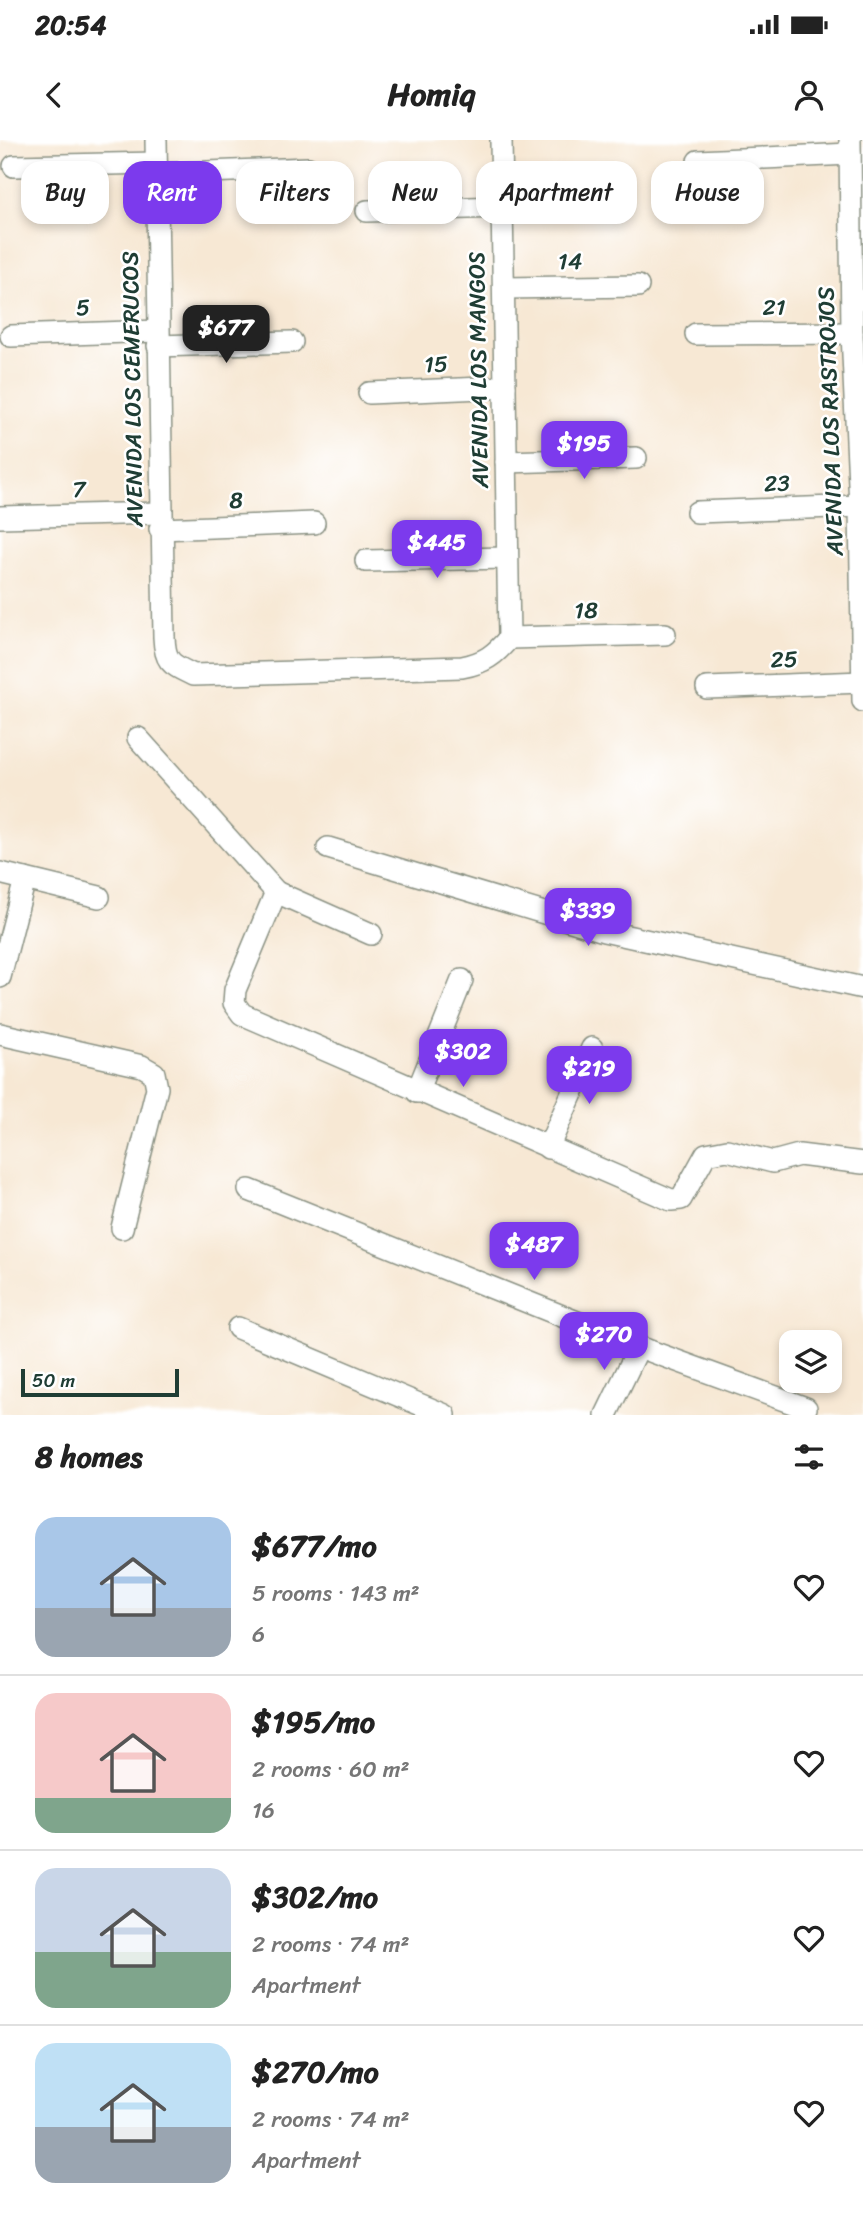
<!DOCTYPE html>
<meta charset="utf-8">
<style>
:root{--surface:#fff;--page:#f6f6f6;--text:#222;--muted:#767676;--line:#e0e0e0;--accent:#7c3aed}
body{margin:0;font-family:Sriracha,sans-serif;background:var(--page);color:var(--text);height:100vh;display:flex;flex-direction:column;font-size:26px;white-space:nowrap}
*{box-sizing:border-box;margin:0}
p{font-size:23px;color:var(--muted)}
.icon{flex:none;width:38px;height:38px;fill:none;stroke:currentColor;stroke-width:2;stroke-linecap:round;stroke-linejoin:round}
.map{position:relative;height:1275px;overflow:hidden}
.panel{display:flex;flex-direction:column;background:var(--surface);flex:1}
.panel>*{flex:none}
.top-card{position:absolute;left:21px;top:21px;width:822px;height:63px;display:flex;gap:14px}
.tools{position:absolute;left:779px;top:1190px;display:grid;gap:14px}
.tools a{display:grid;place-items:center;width:63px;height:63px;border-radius:14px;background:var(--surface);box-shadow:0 4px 10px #0003;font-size:35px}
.scale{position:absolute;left:21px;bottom:18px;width:158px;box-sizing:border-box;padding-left:7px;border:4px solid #1f3d34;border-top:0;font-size:19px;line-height:24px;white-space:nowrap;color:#1f3d34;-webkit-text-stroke:5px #fff;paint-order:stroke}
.price{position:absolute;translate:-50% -60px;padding:0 16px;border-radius:14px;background:var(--accent);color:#fff;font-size:23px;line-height:46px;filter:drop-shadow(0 2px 4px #0008)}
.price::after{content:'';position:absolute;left:50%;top:42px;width:21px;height:16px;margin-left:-10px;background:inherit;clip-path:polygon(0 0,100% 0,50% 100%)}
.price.on{background:#222;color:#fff}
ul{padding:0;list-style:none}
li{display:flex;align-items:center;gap:21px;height:175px;padding:0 35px}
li+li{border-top:2px solid var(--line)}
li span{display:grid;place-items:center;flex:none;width:196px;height:140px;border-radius:21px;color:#555}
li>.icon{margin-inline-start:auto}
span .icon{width:84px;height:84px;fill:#fffc;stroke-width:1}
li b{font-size:30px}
h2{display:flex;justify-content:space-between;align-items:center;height:84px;padding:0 35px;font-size:30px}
.pill{padding:0 24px;border-radius:21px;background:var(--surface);box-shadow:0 4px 10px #0003;font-size:24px;line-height:63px}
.pill.on{background:var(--accent);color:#fff}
.status{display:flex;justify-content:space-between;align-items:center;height:49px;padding:0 35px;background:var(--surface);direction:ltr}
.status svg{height:19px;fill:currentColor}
header{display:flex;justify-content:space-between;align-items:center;height:91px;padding:0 35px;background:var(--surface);font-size:32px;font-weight:700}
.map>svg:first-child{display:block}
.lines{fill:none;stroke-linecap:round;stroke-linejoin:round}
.street-casing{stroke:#8b9284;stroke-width:24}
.street{stroke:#fff;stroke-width:21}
.labels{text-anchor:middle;stroke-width:5;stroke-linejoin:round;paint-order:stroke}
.street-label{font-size:23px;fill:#1f3d34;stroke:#fff}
</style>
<div class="status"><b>20:54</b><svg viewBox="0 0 49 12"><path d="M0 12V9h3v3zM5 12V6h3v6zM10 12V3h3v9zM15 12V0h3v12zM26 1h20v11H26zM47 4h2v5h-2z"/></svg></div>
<header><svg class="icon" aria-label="back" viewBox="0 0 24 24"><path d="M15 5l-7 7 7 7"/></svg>Homiq<svg class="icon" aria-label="person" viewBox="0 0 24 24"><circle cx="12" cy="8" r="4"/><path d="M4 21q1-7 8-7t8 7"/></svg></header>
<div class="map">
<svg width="863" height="1275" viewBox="0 0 863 1275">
<rect width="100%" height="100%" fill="#fff"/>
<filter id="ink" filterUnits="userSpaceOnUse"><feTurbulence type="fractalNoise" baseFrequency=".0143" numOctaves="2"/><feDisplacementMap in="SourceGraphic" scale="14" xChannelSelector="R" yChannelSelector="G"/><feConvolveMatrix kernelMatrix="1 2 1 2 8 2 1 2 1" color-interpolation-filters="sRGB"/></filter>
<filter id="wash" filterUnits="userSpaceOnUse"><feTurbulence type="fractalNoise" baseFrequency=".00686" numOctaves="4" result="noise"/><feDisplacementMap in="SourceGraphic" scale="28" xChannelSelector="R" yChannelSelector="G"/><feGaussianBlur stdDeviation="1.57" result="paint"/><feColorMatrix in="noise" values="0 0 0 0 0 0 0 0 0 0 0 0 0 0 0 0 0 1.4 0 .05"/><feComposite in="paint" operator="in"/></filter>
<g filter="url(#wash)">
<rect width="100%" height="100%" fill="#f7e8d4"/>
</g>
<g filter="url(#ink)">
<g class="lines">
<defs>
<g id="street">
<path d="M156 0 164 497C165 523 171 524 193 535L462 527C484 523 495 515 509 498L501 0"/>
<polyline points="850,0 852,193 860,366 863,561"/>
<polyline points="698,21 850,14"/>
<polyline points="14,26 156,23"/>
<polyline points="156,34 308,28"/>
<polyline points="367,71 502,67"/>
<polyline points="504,148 638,146"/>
<polyline points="696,194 852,193"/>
<polyline points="11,196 158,191"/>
<polyline points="158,206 292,202"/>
<polyline points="369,253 505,247"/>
<polyline points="506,322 636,318"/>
<polyline points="697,372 860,366"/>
<polyline points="0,377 160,373"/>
<polyline points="160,389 314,383"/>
<polyline points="366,421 507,418"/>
<polyline points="509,498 665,494"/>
<polyline points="707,548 862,542"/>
<polyline points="138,598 276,752"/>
<polyline points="328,708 604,791 863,848"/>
<polyline points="0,733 99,757"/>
<polyline points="371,794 276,752 235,850 234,863 242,874 671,1060 681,1059 706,1014 727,1010 773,1022 799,1015 863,1023"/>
<polyline points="0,837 25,739"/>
<polyline points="0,894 142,926 154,933 157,948 122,1088"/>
<polyline points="417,952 462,840"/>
<polyline points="548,1008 592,908"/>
<polyline points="249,1050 639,1207 806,1268"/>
<polyline points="238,1188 445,1275"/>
<polyline points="606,1275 639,1207"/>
</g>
</defs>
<use href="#street" class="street-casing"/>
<use href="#street" class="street"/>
</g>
</g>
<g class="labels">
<g class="street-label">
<text transform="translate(570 121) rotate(-1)" y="8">14</text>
<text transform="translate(83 167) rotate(-2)" y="8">5</text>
<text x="774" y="175">21</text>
<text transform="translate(436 224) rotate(-3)" y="8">15</text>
<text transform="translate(478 230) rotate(-91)" y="8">AVENIDA LOS MANGOS</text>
<text transform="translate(132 249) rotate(-91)" y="8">AVENIDA LOS CEMERUCOS</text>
<text transform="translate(830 281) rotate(-92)" y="8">AVENIDA LOS RASTROJOS</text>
<text transform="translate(777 343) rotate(-2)" y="8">23</text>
<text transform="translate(79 349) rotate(-1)" y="8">7</text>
<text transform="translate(236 360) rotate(-3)" y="8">8</text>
<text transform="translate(586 470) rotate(-1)" y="8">18</text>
<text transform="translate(784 519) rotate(-2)" y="8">25</text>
</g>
</g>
</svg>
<div class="tools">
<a><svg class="icon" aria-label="layers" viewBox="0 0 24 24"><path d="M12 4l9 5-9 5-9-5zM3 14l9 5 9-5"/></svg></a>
</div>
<div class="scale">50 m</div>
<b class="price on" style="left:226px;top:225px">$677</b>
<b class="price" style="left:584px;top:341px">$195</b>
<b class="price" style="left:437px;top:440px">$445</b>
<b class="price" style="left:588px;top:808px">$339</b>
<b class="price" style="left:463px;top:949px">$302</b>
<b class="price" style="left:589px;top:966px">$219</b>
<b class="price" style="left:534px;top:1142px">$487</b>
<b class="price" style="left:604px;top:1232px">$270</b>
<div class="top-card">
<a class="pill">Buy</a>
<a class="pill on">Rent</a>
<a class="pill">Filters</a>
<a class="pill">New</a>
<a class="pill">Apartment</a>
<a class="pill">House</a>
</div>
</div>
<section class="panel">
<h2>8 homes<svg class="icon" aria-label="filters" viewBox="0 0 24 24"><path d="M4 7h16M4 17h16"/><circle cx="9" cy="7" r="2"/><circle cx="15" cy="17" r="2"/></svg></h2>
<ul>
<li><span style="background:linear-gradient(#a9c7e8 65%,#9aa5b1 0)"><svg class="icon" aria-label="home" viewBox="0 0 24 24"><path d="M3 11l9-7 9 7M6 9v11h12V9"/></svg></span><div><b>$677/mo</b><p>5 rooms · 143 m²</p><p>6</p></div><svg class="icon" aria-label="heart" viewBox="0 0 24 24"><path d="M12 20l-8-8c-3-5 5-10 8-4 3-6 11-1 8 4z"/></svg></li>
<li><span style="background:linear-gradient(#f6c9c9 75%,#7fa58c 0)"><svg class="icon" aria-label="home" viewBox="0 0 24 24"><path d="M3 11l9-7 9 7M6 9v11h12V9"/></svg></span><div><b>$195/mo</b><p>2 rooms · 60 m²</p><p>16</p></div><svg class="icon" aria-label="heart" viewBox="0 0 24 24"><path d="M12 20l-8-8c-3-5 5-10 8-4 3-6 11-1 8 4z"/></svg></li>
<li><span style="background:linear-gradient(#c9d6e8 60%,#7fa58c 0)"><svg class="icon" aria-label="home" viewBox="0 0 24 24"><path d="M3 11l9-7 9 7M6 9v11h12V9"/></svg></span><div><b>$302/mo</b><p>2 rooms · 74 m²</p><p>Apartment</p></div><svg class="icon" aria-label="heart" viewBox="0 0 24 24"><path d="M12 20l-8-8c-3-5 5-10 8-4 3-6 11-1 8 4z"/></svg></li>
<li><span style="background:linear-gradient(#bfe0f5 60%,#9aa5b1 0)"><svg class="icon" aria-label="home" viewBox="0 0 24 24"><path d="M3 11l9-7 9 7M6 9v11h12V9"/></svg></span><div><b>$270/mo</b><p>2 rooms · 74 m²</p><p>Apartment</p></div><svg class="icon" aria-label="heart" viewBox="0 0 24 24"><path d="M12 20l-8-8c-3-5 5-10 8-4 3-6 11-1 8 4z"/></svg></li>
</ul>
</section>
